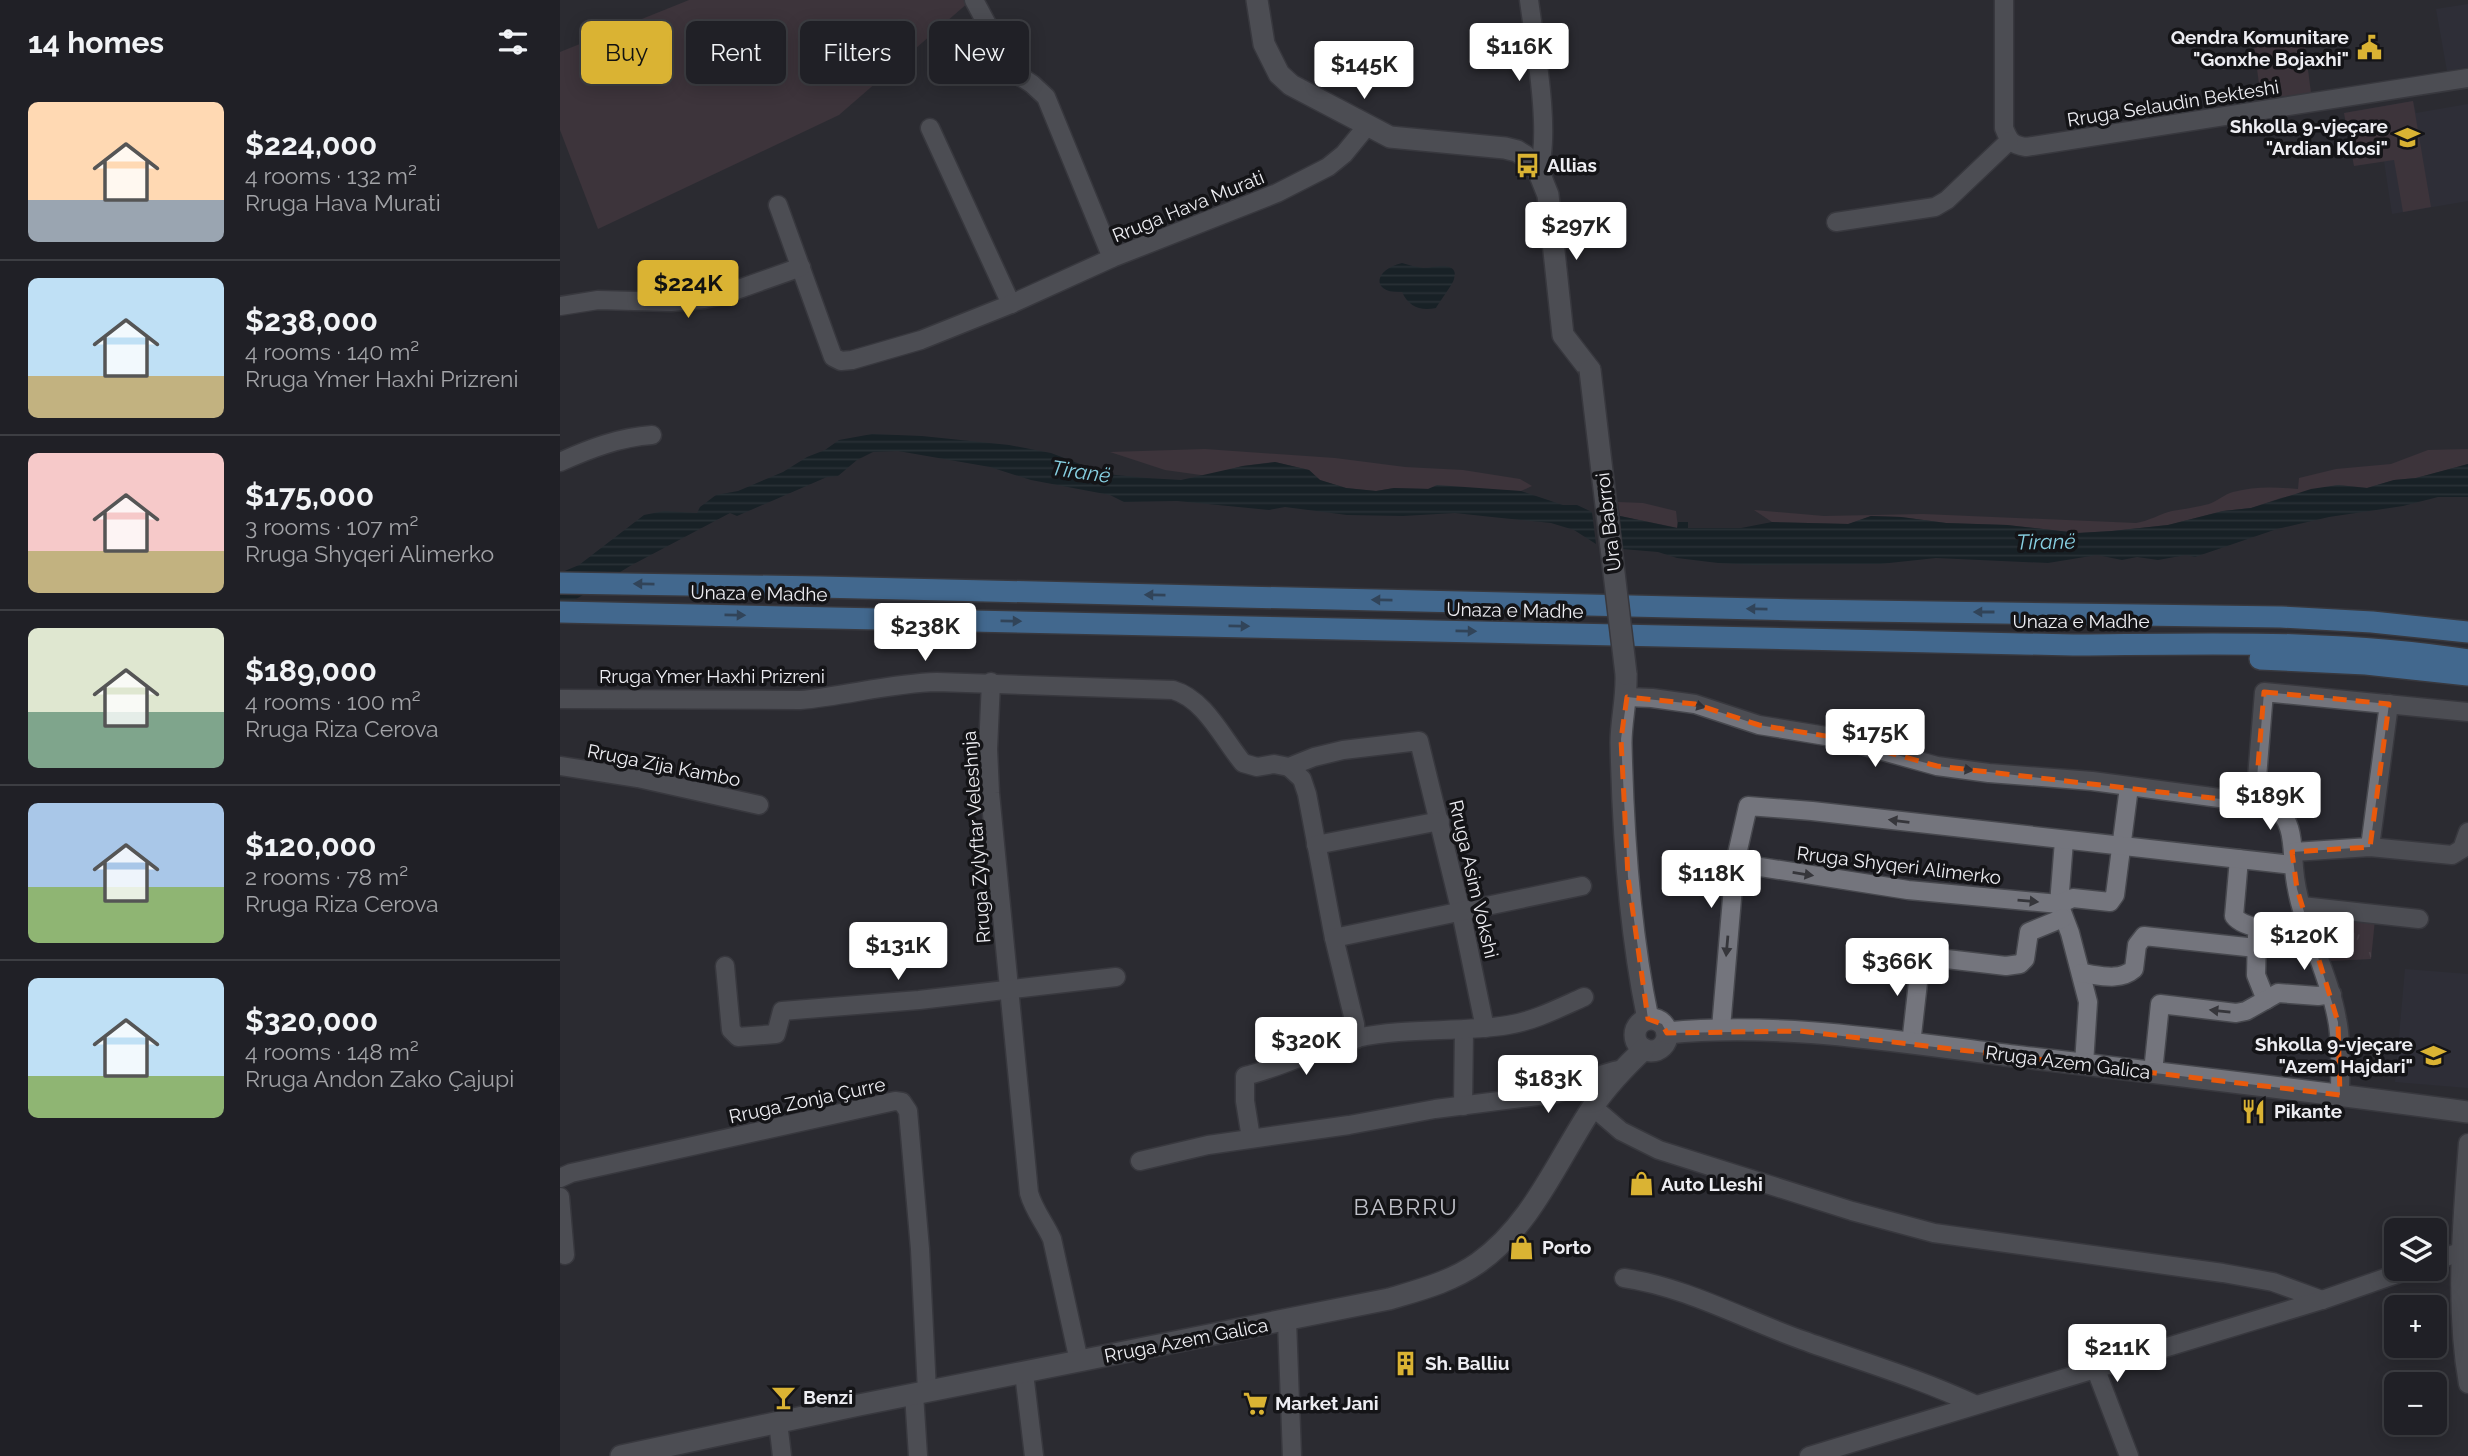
<!DOCTYPE html>
<meta charset="utf-8">
<style>
:root{--surface:#202026;--page:#2d2d32;--text:#f1f3f6;--muted:#a2a3a7;--line:#3d3e43;--accent:#dab333}
body{margin:0;font-family:Raleway,sans-serif;background:var(--page);color:var(--text);height:100vh;display:flex;flex-direction:column;font-size:26px;white-space:nowrap}
*{box-sizing:border-box;margin:0}
p{font-size:23px;color:var(--muted)}
.icon{flex:none;width:38px;height:38px;fill:none;stroke:currentColor;stroke-width:2;stroke-linecap:round;stroke-linejoin:round}
.map{position:relative;flex:1;overflow:hidden}
.side{display:flex;flex-direction:column;background:var(--surface);width:560px}
.side>*{flex:none}
.hud{position:absolute;left:21px;top:21px;width:665px;height:63px;display:flex;gap:14px}
.controls{position:absolute;left:1824px;top:1218px;display:grid;gap:14px}
.controls a{display:grid;place-items:center;width:63px;height:63px;border-radius:10px;background:var(--surface);box-shadow:0 4px 18px #0003,0 0 0 2px var(--line);font-size:35px}
.price{position:absolute;translate:-50% -60px;padding:0 16px;border-radius:7px;background:#fff;color:#222;font-size:23px;line-height:46px;filter:drop-shadow(0 2px 4px #0008)}
.price::after{content:'';position:absolute;left:50%;top:42px;width:21px;height:16px;margin-left:-10px;background:inherit;clip-path:polygon(0 0,100% 0,50% 100%)}
.price.selected{background:var(--accent);color:#111}
ul{padding:0;list-style:none}
li{display:flex;align-items:center;gap:21px;height:175px;padding:0 28px}
li+li{border-top:2px solid var(--line)}
li span{display:grid;place-items:center;flex:none;width:196px;height:140px;border-radius:10px;color:#555}
li>.icon{margin-inline-start:auto}
span .icon{width:84px;height:84px;fill:#fffc;stroke-width:1}
li b{font-size:30px}
h2{display:flex;justify-content:space-between;align-items:center;height:84px;padding:0 28px;font-size:30px}
.chip{padding:0 24px;border-radius:10px;background:var(--surface);box-shadow:0 4px 18px #0003,0 0 0 2px var(--line);font-size:24px;line-height:63px}
.chip.selected{background:var(--accent);color:#111}
main{display:flex;flex:1;min-height:0}
.map>svg:first-child{display:block}
.built{fill:#31323f}
.grass{fill:#523e47}
.park{fill:url(#park-tufts)}
.water{fill:url(#water-rules)}
.lines{fill:none;stroke-linecap:round;stroke-linejoin:round}
.street-casing{stroke:#47484e;stroke-width:21}
.secondary-casing{stroke:#47484e;stroke-width:24}
.highway-casing{stroke:#47484e;stroke-width:24}
.street{stroke:#74757d;stroke-width:18}
.secondary{stroke:#74757d;stroke-width:21}
.highway{stroke:#5eb2ff;stroke-width:21}
.secondary-bridge-casing{stroke:#47484e;stroke-width:24;stroke-linecap:butt}
.secondary-bridge{stroke:#74757d;stroke-width:21}
.oneway{fill:#39638b}
.oneway2{fill:#36363b}
.marked{fill:none;stroke:#e8590c;stroke-width:5;stroke-dasharray:14 9;stroke-linejoin:round}
.labels{text-anchor:middle;stroke-width:7;stroke-linejoin:round;paint-order:stroke}
.poi-label{font-size:19px;font-weight:bold;fill:#ededf2;stroke:#141417;text-anchor:start}
.street-label{font-size:19px;fill:#ededf2;stroke:#141417}
.water-label{font-size:21px;font-style:italic;fill:#87d0e2;stroke:#141417}
.quarter-label{font-size:23px;letter-spacing:2px;fill:#bfc0c8;stroke:#141417}
</style>
<main>
<section class="side">
<h2>14 homes<svg class="icon" aria-label="filters" viewBox="0 0 24 24"><path d="M4 7h16M4 17h16"/><circle cx="9" cy="7" r="2"/><circle cx="15" cy="17" r="2"/></svg></h2>
<ul>
<li><span style="background:linear-gradient(#ffd9b3 70%,#9aa5b1 0)"><svg class="icon" aria-label="home" viewBox="0 0 24 24"><path d="M3 11l9-7 9 7M6 9v11h12V9"/></svg></span><div><b>$224,000</b><p>4 rooms · 132 m²</p><p>Rruga Hava Murati</p></div></li>
<li><span style="background:linear-gradient(#bfe0f5 70%,#c2b280 0)"><svg class="icon" aria-label="home" viewBox="0 0 24 24"><path d="M3 11l9-7 9 7M6 9v11h12V9"/></svg></span><div><b>$238,000</b><p>4 rooms · 140 m²</p><p>Rruga Ymer Haxhi Prizreni</p></div></li>
<li><span style="background:linear-gradient(#f6c9c9 70%,#c2b280 0)"><svg class="icon" aria-label="home" viewBox="0 0 24 24"><path d="M3 11l9-7 9 7M6 9v11h12V9"/></svg></span><div><b>$175,000</b><p>3 rooms · 107 m²</p><p>Rruga Shyqeri Alimerko</p></div></li>
<li><span style="background:linear-gradient(#dfe7d0 60%,#7fa58c 0)"><svg class="icon" aria-label="home" viewBox="0 0 24 24"><path d="M3 11l9-7 9 7M6 9v11h12V9"/></svg></span><div><b>$189,000</b><p>4 rooms · 100 m²</p><p>Rruga Riza Cerova</p></div></li>
<li><span style="background:linear-gradient(#a9c7e8 60%,#8fb573 0)"><svg class="icon" aria-label="home" viewBox="0 0 24 24"><path d="M3 11l9-7 9 7M6 9v11h12V9"/></svg></span><div><b>$120,000</b><p>2 rooms · 78 m²</p><p>Rruga Riza Cerova</p></div></li>
<li><span style="background:linear-gradient(#bfe0f5 70%,#8fb573 0)"><svg class="icon" aria-label="home" viewBox="0 0 24 24"><path d="M3 11l9-7 9 7M6 9v11h12V9"/></svg></span><div><b>$320,000</b><p>4 rooms · 148 m²</p><p>Rruga Andon Zako Çajupi</p></div></li>
</ul>
</section>
<div class="map">
<svg width="1908" height="1456" viewBox="0 0 1908 1456">
<defs>
<pattern id="park-tufts" width="24" height="20" patternUnits="userSpaceOnUse" patternTransform="scale(1.75)"><rect width="24" height="20" fill="#523e47"/><path d="M3 7l-1-3M5 7V3M7 7l1-3M15 17l-1-3M17 17v-4M19 17l1-3" fill="none" stroke="#6b5a62"/></pattern>
<pattern id="water-rules" width="6" height="5" patternUnits="userSpaceOnUse" patternTransform="scale(1.75)"><rect width="6" height="5" fill="#011419"/><path d="M0 2.5h6" fill="none" stroke="#26363b"/></pattern>
</defs>
<rect width="100%" height="100%" fill="#2b2b32"/>
<g class="built">
<polygon points="1908,4 1908,67 1887,71 1876,9"/>
<polygon points="1853,101 1856,113 1908,104 1908,201 1832,214 1824,161 1794,166 1784,113"/>
<polygon points="1845,969 1908,974 1908,1088 1835,1082"/>
</g>
<g class="grass">
<polygon points="129,0 407,0 409,2 279,115 38,229 0,130 0,52"/>
<polygon points="1744,39 1751,93 1701,99 1694,46"/>
<polygon points="1853,101 1871,207 1843,212 1834,160 1794,166 1784,113"/>
<polygon points="645,449 775,458 845,467 903,470 960,479 972,486 961,491 834,488 816,491 786,488 760,480 749,470 715,462 682,466 648,476 605,470 550,452"/>
<path d="M1908 449V464L1856 478 1834 480 1807 488 1778 485 1721 498 1691 508 1663 511 1608 525 1552 531 1518 533 1447 525 1386 523 1341 517 1311 516 1289 524 1212 522 1194 510 1264 516 1363 514 1576 523C1589 521 1600 514 1612 511 1625 509 1637 507 1649 504 1657 501 1665 494 1673 492 1695 486 1716 487 1738 489L1739 478 1776 469 1831 464 1868 450Z"/>
<polygon points="1058,502 1083,503 1116,511 1118,528 1060,516"/>
</g>
<polygon class="park" points="1759,914 1815,919 1811,959 1770,961 1758,919"/>
<g class="water">
<path d="M842 263C849 265 856 267 864 268 872 268 900 260 894 279 893 284 880 301 876 308 860 311 849 307 842 292 812 294 812 270 842 263Z"/>
<polygon points="312,434 362,436 449,445 491,453 546,474 587,478 621,480 683,466 715,462 749,470 760,480 786,488 816,491 834,488 868,489 877,485 961,491 1003,505 1017,505 1032,512 1036,544 1014,530 991,523 932,517 895,513 843,516 787,515 725,507 709,510 617,501 564,502 550,495 471,480 430,467 338,451 313,452 297,460 278,476 267,477 177,516 170,513 70,566 0,609 0,573 19,565 84,515 104,511 137,513 140,507 156,495 178,491 223,472 247,457 265,450 279,440"/>
<polygon points="1908,464 1908,497 1878,497 1843,506 1769,517 1717,529 1635,557 1626,555 1598,560 1577,557 1562,560 1537,555 1488,563 1376,558 1320,564 1194,565 1158,563 1117,558 1098,552 1062,549 1060,516 1117,528 1118,522 1128,522 1128,528 1181,528 1212,522 1288,524 1311,516 1341,517 1386,523 1447,525 1518,533 1552,531 1608,525 1663,511 1691,508 1751,489 1778,485 1807,488 1834,480 1856,478"/>
</g>
<g class="lines">
<defs>
<g id="street">
<polyline points="414,0 452,71 472,84 486,97 552,258"/>
<path d="M969 0C974 39 992 137 978 170"/>
<path d="M1444 0V128C1449 141 1452 145 1466 147L1908 78"/>
<polyline points="370,128 451,304"/>
<polyline points="218,205 273,357 281,361 292,360 361,340 451,304 552,258 717,193 768,167 784,154 807,126"/>
<polyline points="1276,222 1375,207 1387,200 1449,141"/>
<polyline points="0,306 38,300 111,302 144,299 162,295 241,267"/>
<path d="M0 462C29 449 60 437 92 435"/>
<path d="M431 682 428 749 430 793 469 1193C474 1211 485 1223 492 1239L519 1361"/>
<path d="M1067 697 1092 698 1135 704 1199 725 1272 737 1377 766 1429 773 1532 781 1712 805C1734 819 1732 845 1734 868 1738 921 1768 968 1777 1019 1782 1043 1780 1070 1780 1095"/>
<path d="M0 699 240 700C286 696 331 683 377 682L613 690C645 699 663 739 683 763L697 767 714 764 729 767 754 757 783 750 859 741 901 912 925 1028"/>
<polyline points="0,766 78,778 199,805"/>
<polyline points="729,767 742,779 747,794 774,938 795,1024 796,1039"/>
<polyline points="1695,802 1704,692 1908,712"/>
<polyline points="1504,841 1499,904 1510,933 1528,1002 1524,1064"/>
<polyline points="756,845 880,821"/>
<polyline points="1810,847 1829,704"/>
<polyline points="1734,852 1810,847 1892,855 1902,849 1908,832"/>
<path d="M1679 859 1674 916C1686 932 1730 931 1749 931"/>
<polyline points="1175,863 1348,890 1499,904 1513,898 1550,902 1555,895 1569,787"/>
<polyline points="1742,906 1859,919"/>
<polyline points="1697,936 1696,975 1706,1000"/>
<polyline points="774,938 1022,886"/>
<polyline points="165,966 171,1030 178,1037 216,1034 222,1011 359,1000 556,977"/>
<path d="M1521 973C1539 975 1559 982 1574 969L1577 945 1584 936 1696 948"/>
<polyline points="1161,1028 1175,863 1188,806 1252,811 1733,865"/>
<polyline points="1351,1044 1361,956 1446,966 1460,964 1465,959 1469,932 1503,918"/>
<polyline points="1593,1072 1600,1004 1676,1013 1686,1011 1718,993 1758,996 1772,994"/>
<polyline points="903,1106 904,1030"/>
<polyline points="1033,1107 1061,1131 1099,1150 1292,1211 1374,1233 1663,1273 1713,1282 1762,1300"/>
<path d="M691 1138 685 1101V1076C723 1067 759 1047 797 1038 847 1027 898 1033 948 1025 974 1021 999 1008 1024 997"/>
<path d="M1908 1143C1902 1223 1894 1304 1908 1384"/>
<path d="M580 1161 648 1145 789 1125 875 1109 994 1094C1019 1087 1039 1072 1065 1069"/>
<polyline points="0,1178 11,1173 335,1101 342,1102 348,1111 360,1249 367,1391"/>
<polyline points="0,1197 5,1255"/>
<polyline points="1874,1261 1900,1252"/>
<path d="M1064 1278C1126 1287 1183 1319 1242 1340 1300 1361 1358 1378 1414 1404"/>
<polyline points="727,1321 732,1456"/>
<polyline points="1536,1370 1569,1456"/>
<polyline points="464,1373 474,1456"/>
<polyline points="354,1394 358,1456"/>
<polyline points="218,1422 222,1456"/>
<polyline points="1249,1456 1762,1300 1851,1269"/>
</g>
<g id="secondary">
<polyline points="697,0 704,44 719,74 731,85 830,137 945,148 957,151 965,156 978,170 988,195 1003,335 1030,370"/>
<path d="M1066 674C1067 699 1061 720 1061 743 1063 835 1069 929 1088 1019"/>
<circle cx="1091" cy="1035" r="16"/>
<path d="M1107 1033C1220 1022 1332 1041 1445 1055 1599 1073 1754 1091 1908 1112"/>
<path d="M61 1456 299 1405 829 1299C859 1290 891 1282 918 1263 973 1224 997 1160 1034 1105 1048 1085 1066 1066 1084 1049"/>
</g>
<g id="highway">
<polyline points="0,583 260,587 1238,610 1721,617 1812,622 1908,632"/>
<path d="M0 612 1513 645C1644 644 1778 639 1908 660"/>
<polyline points="1700,659 1806,664 1908,675"/>
</g>
</defs>
<use href="#street" class="street-casing"/>
<use href="#secondary" class="secondary-casing"/>
<use href="#highway" class="highway-casing"/>
<use href="#street" class="street"/>
<use href="#secondary" class="secondary"/>
<use href="#highway" class="highway"/>
<defs>
<polyline id="secondary-bridge" points="1030,370 1066,674"/>
</defs>
<use href="#secondary-bridge" class="secondary-bridge-casing"/>
<use href="#secondary-bridge" class="secondary-bridge"/>
</g>
<defs><path id="oneway-solid" d="M-6-.8H1V-3.2L6.5 0L1 3.2V.8H-6Z" transform="scale(1.75)"/></defs>
<g class="oneway">
<use href="#oneway-solid" transform="translate(84 584) rotate(-179)"/>
<use href="#oneway-solid" transform="translate(595 595) rotate(-179)"/>
<use href="#oneway-solid" transform="translate(822 600) rotate(-179)"/>
<use href="#oneway-solid" transform="translate(1197 609) rotate(-179)"/>
<use href="#oneway-solid" transform="translate(1424 612) rotate(-180)"/>
<use href="#oneway-solid" transform="translate(175 615) rotate(1)"/>
<use href="#oneway-solid" transform="translate(451 621) rotate(1)"/>
<use href="#oneway-solid" transform="translate(679 626) rotate(1)"/>
<use href="#oneway-solid" transform="translate(906 631) rotate(1)"/>
</g>
<g class="oneway2">
<use href="#oneway-solid" transform="translate(1135 705) rotate(14)"/>
<use href="#oneway-solid" transform="translate(1403 769) rotate(8)"/>
<use href="#oneway-solid" transform="translate(1339 821) rotate(-173)"/>
<use href="#oneway-solid" transform="translate(1243 874) rotate(9)"/>
<use href="#oneway-solid" transform="translate(1468 901) rotate(5)"/>
<use href="#oneway-solid" transform="translate(1167 946) rotate(95)"/>
<use href="#oneway-solid" transform="translate(1660 1011) rotate(-174)"/>
</g>
<path d="M0 0H1908V1456H0ZM1704 692 1829 704 1810 847 1732 852 1737 889 1778 1022 1780 1095 1240 1031 1107 1033 1102 1024 1088 1019 1068 877 1061 739 1067 697 1135 704 1199 725 1272 737 1377 766 1695 803Z" fill="#2b2b32" fill-opacity=".55" fill-rule="evenodd"/>
<path class="marked" d="M1704 692 1829 704 1810 847 1732 852 1737 889 1778 1022 1780 1095 1240 1031 1107 1033 1102 1024 1088 1019 1068 877 1061 739 1067 697 1135 704 1199 725 1272 737 1377 766 1695 803Z"/>
<defs>
<symbol id="civic-bare" viewBox="-9 -9 18 18"><path d="M-.6-6.5H3V-4.5H.6V-3L4-1V1h2V6H-6V1h2V-1L-.6-3ZM-1.2 2.5V6h2.4V2.5Z" fill="#dab333" stroke="#141417" stroke-width="2.5" paint-order="stroke"/></symbol>
<symbol id="school-bare" viewBox="-9 -9 18 18"><path d="M0-5L7-2L0 1L-7-2ZM-4 1L0 2.5L4 1V4Q0 6-4 4Z" fill="#dab333" stroke="#141417" stroke-width="2.5" paint-order="stroke"/></symbol>
<symbol id="bus-bare" viewBox="-9 -9 18 18"><path d="M-5-6H5V4H4V6H2V4H-2V6H-4V4H-5ZM-3.5-4V0h7V-4ZM-3.5 1.2v1.5H-2V1.2ZM2 1.2v1.5H3.5V1.2Z" fill="#dab333" stroke="#141417" stroke-width="2.5" paint-order="stroke"/></symbol>
<symbol id="restaurant-bare" viewBox="-9 -9 18 18"><path d="M-5-6h1v4h1v-4h1v4h1v-4h1v5L-1.5 .5V6h-2V.5L-5-1ZM5-6V6H3V1.5H1.5Q1.5-4 5-6Z" fill="#dab333" stroke="#141417" stroke-width="2.5" paint-order="stroke"/></symbol>
<symbol id="shop-bare" viewBox="-9 -9 18 18"><path d="M-5-2.5h2.3a2.7 3.5 0 0 1 5.4 0H5L5.5 6h-11ZM-1.5-2.5h3a1.5 2.3 0 0 0-3 0Z" fill="#dab333" stroke="#141417" stroke-width="2.5" paint-order="stroke"/></symbol>
<symbol id="building-bare" viewBox="-9 -9 18 18"><path d="M-4-6H4V6H1V3H-1V6H-4ZM-2.5-4.3h1.7v1.8h-1.7ZM.8-4.3h1.7v1.8H.8ZM-2.5-1h1.7V.8h-1.7ZM.8-1h1.7V.8H.8Z" fill="#dab333" stroke="#141417" stroke-width="2.5" paint-order="stroke"/></symbol>
<symbol id="bar-bare" viewBox="-9 -9 18 18"><path d="M-6-5H6L.8 .8V4.5H3.5V6h-7V4.5H-.8V.8Z" fill="#dab333" stroke="#141417" stroke-width="2.5" paint-order="stroke"/></symbol>
<symbol id="supermarket-bare" viewBox="-9 -9 18 18"><path d="M-6-5.5h2.5l.6 2H6L4.5 2H-2.5L-4.4-4H-6ZM-1.5 3.2a1.3 1.3 0 1 0 .1 0ZM3 3.2a1.3 1.3 0 1 0 .1 0Z" fill="#dab333" stroke="#141417" stroke-width="2.5" paint-order="stroke"/></symbol>
</defs>
<g fill-rule="evenodd">
<use href="#civic-bare" x="1792" y="30" width="35" height="35"/>
<use href="#school-bare" x="1830" y="120" width="35" height="35"/>
<use href="#bus-bare" x="950" y="148" width="35" height="35"/>
<use href="#school-bare" x="1856" y="1038" width="35" height="35"/>
<use href="#restaurant-bare" x="1676" y="1094" width="35" height="35"/>
<use href="#shop-bare" x="1064" y="1166" width="35" height="35"/>
<use href="#shop-bare" x="944" y="1230" width="35" height="35"/>
<use href="#building-bare" x="828" y="1346" width="35" height="35"/>
<use href="#bar-bare" x="206" y="1380" width="35" height="35"/>
<use href="#supermarket-bare" x="678" y="1386" width="35" height="35"/>
</g>
<g class="labels">
<g class="poi-label">
<text x="1789" y="44" text-anchor="end">Qendra Komunitare<tspan x="1789" dy="22">"Gonxhe Bojaxhi"</tspan></text>
<text x="1828" y="133" text-anchor="end">Shkolla 9-vjeçare<tspan x="1828" dy="22">"Ardian Klosi"</tspan></text>
<text x="987" y="172">Allias</text>
<text x="1853" y="1051" text-anchor="end">Shkolla 9-vjeçare<tspan x="1853" dy="22">"Azem Hajdari"</tspan></text>
<text x="1714" y="1118">Pikante</text>
<text x="1101" y="1191">Auto Lleshi</text>
<text x="982" y="1254">Porto</text>
<text x="865" y="1370">Sh. Balliu</text>
<text x="243" y="1404">Benzi</text>
<text x="715" y="1410">Market Jani</text>
</g>
<g class="street-label">
<text transform="translate(1613 103) rotate(-9)" y="7">Rruga Selaudin Bekteshi</text>
<text transform="translate(628 206) rotate(-22)" y="7">Rruga Hava Murati</text>
<text transform="translate(1048 522) rotate(-97)" y="7">Ura Babrroi</text>
<text transform="translate(199 593) rotate(1)" y="7">Unaza e Madhe</text>
<text transform="translate(955 610) rotate(1)" y="7">Unaza e Madhe</text>
<text x="1521" y="628">Unaza e Madhe</text>
<text x="152" y="683">Rruga Ymer Haxhi Prizreni</text>
<text transform="translate(104 765) rotate(11)" y="7">Rruga Zija Kambo</text>
<text transform="translate(416 837) rotate(-94)" y="7">Rruga Zylyftar Veleshnja</text>
<text transform="translate(1339 865) rotate(7)" y="7">Rruga Shyqeri Alimerko</text>
<text transform="translate(914 879) rotate(77)" y="7">Rruga Asim Vokshi</text>
<text transform="translate(1508 1062) rotate(7)" y="7">Rruga Azem Galica</text>
<text transform="translate(247 1100) rotate(-12)" y="7">Rruga Zonja Çurre</text>
<text transform="translate(626 1340) rotate(-11)" y="7">Rruga Azem Galica</text>
</g>
<g class="water-label">
<text transform="translate(521 472) rotate(8)" y="7">Tiranë</text>
<text transform="translate(1486 542) rotate(-1)" y="7">Tiranë</text>
</g>
<g class="quarter-label">
<text x="846" y="1215">BABRRU</text>
</g>
</g>
</svg>
<div class="controls">
<a><svg class="icon" aria-label="layers" viewBox="0 0 24 24"><path d="M12 4l9 5-9 5-9-5zM3 14l9 5 9-5"/></svg></a>
<a>+</a>
<a>−</a>
</div>
<b class="price" style="left:959px;top:83px">$116K</b>
<b class="price" style="left:804px;top:101px">$145K</b>
<b class="price" style="left:1016px;top:262px">$297K</b>
<b class="price selected" style="left:128px;top:320px">$224K</b>
<b class="price" style="left:365px;top:663px">$238K</b>
<b class="price" style="left:1315px;top:769px">$175K</b>
<b class="price" style="left:1710px;top:832px">$189K</b>
<b class="price" style="left:1151px;top:910px">$118K</b>
<b class="price" style="left:1744px;top:972px">$120K</b>
<b class="price" style="left:338px;top:982px">$131K</b>
<b class="price" style="left:1337px;top:998px">$366K</b>
<b class="price" style="left:746px;top:1077px">$320K</b>
<b class="price" style="left:988px;top:1115px">$183K</b>
<b class="price" style="left:1557px;top:1384px">$211K</b>
<div class="hud">
<a class="chip selected">Buy</a>
<a class="chip">Rent</a>
<a class="chip">Filters</a>
<a class="chip">New</a>
</div>
</div>
</main>
